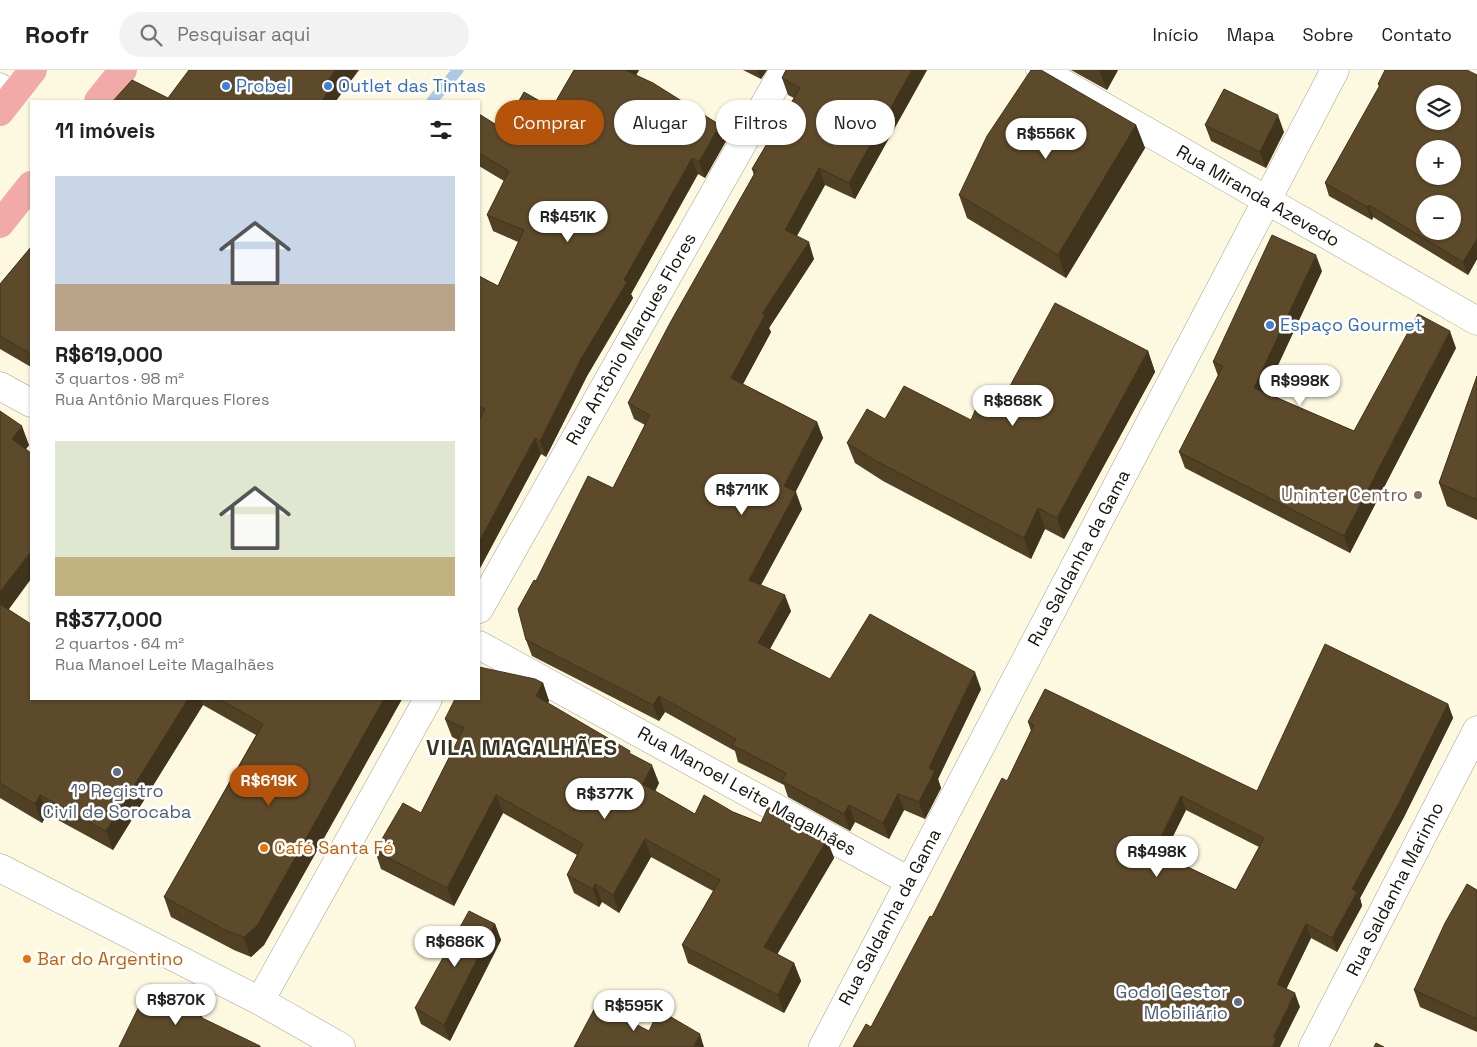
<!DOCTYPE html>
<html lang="pt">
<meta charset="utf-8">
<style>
:root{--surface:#fff;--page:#f2f2f2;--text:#202124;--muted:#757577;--line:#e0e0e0;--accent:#b45309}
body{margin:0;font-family:"Space Grotesk",sans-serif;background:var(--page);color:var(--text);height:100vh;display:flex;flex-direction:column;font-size:19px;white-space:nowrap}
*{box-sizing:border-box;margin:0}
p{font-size:16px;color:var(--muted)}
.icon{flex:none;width:28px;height:28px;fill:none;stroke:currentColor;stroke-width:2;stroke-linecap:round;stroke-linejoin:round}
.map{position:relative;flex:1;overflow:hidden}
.sheet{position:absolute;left:30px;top:30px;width:450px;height:600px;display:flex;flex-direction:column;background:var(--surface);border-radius:0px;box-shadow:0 1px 4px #0004}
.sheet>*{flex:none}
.top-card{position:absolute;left:495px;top:30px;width:475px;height:45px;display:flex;gap:10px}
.controls{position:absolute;left:1416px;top:15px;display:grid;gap:10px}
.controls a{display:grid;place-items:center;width:45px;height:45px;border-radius:50%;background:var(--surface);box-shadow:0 1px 4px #0004;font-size:25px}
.price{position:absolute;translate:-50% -42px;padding:0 11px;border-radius:18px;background:#fff;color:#222;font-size:16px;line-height:32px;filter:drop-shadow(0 1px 2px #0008)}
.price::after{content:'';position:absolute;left:50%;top:30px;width:15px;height:11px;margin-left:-8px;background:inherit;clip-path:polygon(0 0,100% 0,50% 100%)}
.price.current{background:var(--accent);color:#fff}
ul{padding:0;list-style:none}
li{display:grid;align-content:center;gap:10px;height:265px;padding:0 25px}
li span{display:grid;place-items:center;height:155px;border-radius:0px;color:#555}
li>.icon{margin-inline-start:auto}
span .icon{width:90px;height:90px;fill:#fffc;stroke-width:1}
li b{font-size:21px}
h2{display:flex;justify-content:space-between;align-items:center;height:60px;padding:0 25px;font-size:21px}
.tag{padding:0 18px;border-radius:22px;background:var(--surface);box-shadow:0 1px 4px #0004;font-size:18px;line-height:45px}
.tag.current{background:var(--accent);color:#fff}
header{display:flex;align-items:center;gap:30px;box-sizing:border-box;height:70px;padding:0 25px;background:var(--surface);border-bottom:1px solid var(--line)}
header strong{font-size:24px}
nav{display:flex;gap:28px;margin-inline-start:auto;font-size:18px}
.search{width:350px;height:45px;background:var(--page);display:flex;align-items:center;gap:12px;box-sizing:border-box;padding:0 18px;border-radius:28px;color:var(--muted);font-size:19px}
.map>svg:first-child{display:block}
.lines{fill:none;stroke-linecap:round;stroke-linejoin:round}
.stream{stroke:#acc9e8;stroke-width:11}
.service-casing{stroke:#a5a08a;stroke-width:21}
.minor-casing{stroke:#a5a08a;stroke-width:29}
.tertiary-casing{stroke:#a5a08a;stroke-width:29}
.primary-casing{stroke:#fff;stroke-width:29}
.service{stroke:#fff;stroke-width:20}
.minor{stroke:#fff;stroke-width:28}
.tertiary{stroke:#fff;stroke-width:28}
.primary{stroke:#f1aaa8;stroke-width:28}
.wall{fill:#504024;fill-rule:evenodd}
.shaded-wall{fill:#41341d}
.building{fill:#5d4a2a;stroke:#41341d;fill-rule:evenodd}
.shop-dot{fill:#3f7fe0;stroke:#fff;stroke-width:2}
.education-dot{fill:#8d6e63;stroke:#fff;stroke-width:2}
.service-dot{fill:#5c6f8a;stroke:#fff;stroke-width:2}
.food-dot{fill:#e8710a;stroke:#fff;stroke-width:2}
.labels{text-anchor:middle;stroke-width:5;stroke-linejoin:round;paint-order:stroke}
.shop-label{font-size:18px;fill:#366cbe;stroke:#fff;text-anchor:start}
.street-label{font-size:18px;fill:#15130b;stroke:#fff}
.education-label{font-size:18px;fill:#785e54;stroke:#fff;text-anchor:end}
.service-label{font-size:18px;fill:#4e5e75;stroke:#fff}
.food-label{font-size:18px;fill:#c56008;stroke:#fff;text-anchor:start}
.district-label{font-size:22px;font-weight:bold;letter-spacing:1px;fill:#383422;stroke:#fff}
</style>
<header>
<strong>Roofr</strong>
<div class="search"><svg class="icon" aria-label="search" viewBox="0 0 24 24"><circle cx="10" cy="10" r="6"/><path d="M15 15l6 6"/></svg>Pesquisar aqui</div>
<nav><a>Início</a><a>Mapa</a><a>Sobre</a><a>Contato</a></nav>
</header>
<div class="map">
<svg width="1477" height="977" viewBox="0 0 1477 977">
<rect width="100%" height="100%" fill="#fdf8e0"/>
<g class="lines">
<polyline class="stream" points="432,31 458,0"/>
<defs>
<polyline id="service" points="0,13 15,23"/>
<g id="minor">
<polyline points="0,316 31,333"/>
<polyline points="479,539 784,0"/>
<polyline points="479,575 909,811"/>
<polyline points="0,798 260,931 341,977"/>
<polyline points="260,931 428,629"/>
<polyline points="823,977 1335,0"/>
<polyline points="1313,977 1477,660"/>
</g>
<polyline id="tertiary" points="1040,0 1477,251"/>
<g id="primary">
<polyline points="98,31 123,0"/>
<polyline points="0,42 33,0"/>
<polyline points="0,154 31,115"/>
</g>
</defs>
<use href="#service" class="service-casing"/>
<use href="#minor" class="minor-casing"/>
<use href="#tertiary" class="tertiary-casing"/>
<use href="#primary" class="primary-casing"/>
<use href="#service" class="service"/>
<use href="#minor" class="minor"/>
<use href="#tertiary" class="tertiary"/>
<use href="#primary" class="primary"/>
</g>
<g class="wall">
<polygon points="574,0 639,0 636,5 720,55 726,71 705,108 698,104 631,224 633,228 587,306 546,387 541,384 479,500 479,206 498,216 518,172 493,161 487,145 504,111 479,96 479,44 503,59 552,38"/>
<polygon points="743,0 767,0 761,9"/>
<polygon points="786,0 927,0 855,129 825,115 797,166 814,189 769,258 771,262 743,314 817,352 823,368 795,422 802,439 761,515 791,541 770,579 830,609 981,619 938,709 941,718 925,749 904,740 889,769 855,752 850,761 788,727 784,715 738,692 735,681 665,642 659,651 532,586 526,570 536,511 613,418 645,355 634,349 628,333 754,105 752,99 794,28 788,25 782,8"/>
<polygon points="1071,0 1118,0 1107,20"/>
<polygon points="1477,5 1477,189 1468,205 1373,147 1372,150 1329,126 1325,113 1379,17 1378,14"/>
<polygon points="1136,55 1145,78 1066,208 967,148 959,125"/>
<polygon points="1205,55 1284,62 1266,98 1211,71"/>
<polygon points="31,177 31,297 0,279 0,214"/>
<polygon points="1322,201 1265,322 1354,361 1456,278 1350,483 1185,398 1179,382 1218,306 1213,292"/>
<polygon points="1148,281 1155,302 1064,469 1045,459 1031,489 883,411 855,393 847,373 885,349 971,350 1004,327"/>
<polygon points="1477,306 1477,450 1447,436 1439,413"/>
<polygon points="0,341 29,375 26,379 8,540 31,629 402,629 264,875 251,887 234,880 171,847 164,827 256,665 203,635 113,780 47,744 42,753 0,728"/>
<polygon points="543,613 549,631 548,633 631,685 659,713 655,721 695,744 733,742 761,753 827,770 834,788 777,884 794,893 801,911 784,943 688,893 682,875 713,821 651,787 619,843 602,832 599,837 574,823 567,805 577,785 503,743 454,836 381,799 375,781 421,743 458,670 452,667 445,649"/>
<path d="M1448 634 1453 648 1404 747 1360 828 1362 836 1337 882 1311 868 1286 919 1300 937 871 957 1007 711 1031 661 1028 652 1257 721ZM1186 740 1259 777 1236 820 1163 785Z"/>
<polygon points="1477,820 1477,962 1420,937 1414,920"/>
<polygon points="495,854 501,870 450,971 421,954 415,938"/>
</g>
<g class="shaded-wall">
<polygon points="335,0 359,0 336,31 322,31 326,13"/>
<polygon points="624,0 639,0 630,16"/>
<polygon points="757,0 767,0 761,9"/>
<polygon points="912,0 927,0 855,129 849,113"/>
<polygon points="1099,0 1118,0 1107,20"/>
<polygon points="1278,45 1284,62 1266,98 1260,82"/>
<polygon points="720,55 726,71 705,108 699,92"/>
<polygon points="1136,55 1145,78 1066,208 1058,185"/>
<polygon points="692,88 698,104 631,224 633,228 587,306 546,387 540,371 581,289 624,210"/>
<polygon points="819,98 825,115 791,176 785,160"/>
<polygon points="1369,135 1373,147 1372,150 1367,137"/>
<polygon points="1477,169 1477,189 1468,205 1463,192"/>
<polygon points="809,172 814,189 769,258 771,262 737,325 731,308 762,244"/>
<polygon points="1316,185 1322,201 1260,334 1254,318"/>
<polygon points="1450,261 1456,278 1350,483 1344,466"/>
<polygon points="1148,281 1155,302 1064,469 1057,448"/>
<polygon points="817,352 823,368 790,433 784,416"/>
<polygon points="22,356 29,375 19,388 12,369"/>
<polygon points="535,368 541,384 479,500 479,472"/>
<polygon points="796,422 802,439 755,526 749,510"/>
<polygon points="1038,438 1045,459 1031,489 1024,468"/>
<polygon points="31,481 31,509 1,550 0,522"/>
<polygon points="785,525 791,541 764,589 758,573"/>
<polygon points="975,602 981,619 938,709 941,718 925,749 919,732 929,698"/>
<polygon points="543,613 549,631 542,644 536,626"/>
<polygon points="659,626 665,642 659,651 653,635"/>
<polygon points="188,629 201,629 203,635 113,780 106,761"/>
<polygon points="384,629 402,629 264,875 251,887 244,867"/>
<polygon points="1448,634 1453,648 1404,747 1360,828 1362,836 1337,882 1332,868 1352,819"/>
<polygon points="652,695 659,713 650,732 643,714"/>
<polygon points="898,724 904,740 889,769 883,753"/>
<polygon points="40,725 47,744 42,753 35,734"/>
<polygon points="496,725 503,743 454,836 447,818"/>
<polygon points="1181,726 1186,740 1159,795 1154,781"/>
<polygon points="849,735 855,752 850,761 844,744"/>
<polygon points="645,769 651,787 619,843 613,825"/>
<polygon points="827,770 834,788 771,895 764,877"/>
<polygon points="595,814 602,832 599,837 593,819"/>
<polygon points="495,854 501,870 450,971 444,955"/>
<polygon points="1306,854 1311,868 1282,928 1277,914"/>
<polygon points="794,893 801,911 784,943 778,925"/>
<polygon points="1295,923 1300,937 1280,977 1273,977 1273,967"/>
<polygon points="200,941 203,949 198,946"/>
<polygon points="700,964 704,977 693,977"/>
</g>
<g class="building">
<polygon points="189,0 335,0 326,13 330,18 322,31 113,31 132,10 168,28"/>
<polygon points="574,0 625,0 653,13 720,55 699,92 692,88 624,210 627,212 581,289 540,371 535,368 479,472 479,351 485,339 479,336 479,206 498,216 524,160 487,145 509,101 479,83 479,44 503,59 524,22 552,38"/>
<polygon points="786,0 912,0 849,113 819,98 785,160 809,172 762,244 765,245 731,308 817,352 784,416 796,422 749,510 785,525 758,573 830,609 870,544 975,602 929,698 935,701 919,732 898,724 883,753 849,735 844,744 782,711 786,703 732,675 736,669 659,626 653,635 526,570 518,539 534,510 536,511 588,406 613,418 650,345 628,333 670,253 756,101 752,99 800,18 782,8"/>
<polygon points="1031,0 1041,0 1136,55 1058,185 959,125 987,66"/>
<path d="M1385 0H1467L1477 5V169L1463 192 1369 135 1367 137 1325 113 1380 15 1378 14ZM1425 24H1452V51H1425ZM1425 79H1452V106H1425ZM1425 134H1452V161H1425Z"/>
<polygon points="1224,19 1278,45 1260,82 1205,55"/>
<polygon points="1272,165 1316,185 1254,318 1354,361 1418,244 1450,261 1344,466 1179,382 1223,296 1213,292"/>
<polygon points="31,177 31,284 0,266 0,214"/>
<polygon points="1055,233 1148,281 1057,448 1038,438 1024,468 876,391 847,373 867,339 885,349 904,316 971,350 985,317 1004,327"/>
<polygon points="1477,306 1477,430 1439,413"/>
<polygon points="0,341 22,356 12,369 31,383 31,481 0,522"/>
<polygon points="0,534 31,554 31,629 188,629 106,761 40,725 35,734 0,713"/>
<path d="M1325 574 1448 634 1399 733 1352 819 1357 822 1332 868 1306 854 1277 914 1295 923 1273 967 1276 969 1273 977H853L866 954 871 957 930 846 932 847 1002 708 1007 711 1034 655 1028 652 1045 619 1257 721ZM1181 726 1264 768 1236 820 1154 781Z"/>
<polygon points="479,597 535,609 543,613 536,626 630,681 629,683 652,695 643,714 695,744 704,725 733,742 761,753 768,737 827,770 764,877 794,893 778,925 682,875 720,810 645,769 613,825 595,814 593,819 567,805 583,774 496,725 447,818 375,781 403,733 421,743 464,658 445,649 455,629 479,629"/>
<polygon points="219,629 384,629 257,856 244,867 227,861 164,827 263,654"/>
<polygon points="1467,814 1477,820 1477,949 1414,920 1445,853"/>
<polygon points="469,841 495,854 444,955 415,938"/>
<polygon points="150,914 200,941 198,946 260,976 260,977 119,977"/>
<polygon points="597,934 649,961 659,940 700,964 693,977 574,977"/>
<polygon points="1376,973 1384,977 1374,977"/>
</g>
<g class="shop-dot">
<circle cx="226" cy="16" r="5"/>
<circle cx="328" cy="16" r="5"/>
<circle cx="1270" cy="255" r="5"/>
</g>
<circle class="education-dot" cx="1418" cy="425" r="5"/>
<g class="service-dot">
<circle cx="117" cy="702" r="5"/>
<circle cx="1238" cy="932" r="5"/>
</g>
<g class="food-dot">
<circle cx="264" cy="778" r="5"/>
<circle cx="27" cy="889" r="5"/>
</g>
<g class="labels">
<g class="shop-label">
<text x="236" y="22">Probel</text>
<text x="338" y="22">Outlet das Tintas</text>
<text x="1280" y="261">Espaço Gourmet</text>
</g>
<g class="street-label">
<text transform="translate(1258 126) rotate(30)" y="6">Rua Miranda Azevedo</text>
<text transform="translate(631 269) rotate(-60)" y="6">Rua Antônio Marques Flores</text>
<text transform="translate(1079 488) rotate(-62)" y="6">Rua Saldanha da Gama</text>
<text transform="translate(747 721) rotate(29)" y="6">Rua Manoel Leite Magalhães</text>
<text transform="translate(1395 819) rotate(-63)" y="6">Rua Saldanha Marinho</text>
<text transform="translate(890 847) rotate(-62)" y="6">Rua Saldanha da Gama</text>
</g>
<g class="education-label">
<text x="1408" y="431">Uninter Centro</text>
</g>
<g class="service-label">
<text x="117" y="727">1º Registro<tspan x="117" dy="21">Civil de Sorocaba</tspan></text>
<text x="1228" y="928" text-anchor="end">Godoi Gestor<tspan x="1228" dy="21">Mobiliário</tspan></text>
</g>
<g class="food-label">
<text x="274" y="784">Café Santa Fé</text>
<text x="37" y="895">Bar do Argentino</text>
</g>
<g class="district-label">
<text x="522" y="685">VILA MAGALHÃES</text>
</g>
</g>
</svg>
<div class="controls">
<a><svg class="icon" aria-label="layers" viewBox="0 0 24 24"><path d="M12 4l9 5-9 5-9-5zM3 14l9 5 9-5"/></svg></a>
<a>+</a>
<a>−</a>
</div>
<b class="price" style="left:1046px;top:90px">R$556K</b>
<b class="price" style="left:568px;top:173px">R$451K</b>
<b class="price" style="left:1300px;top:337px">R$998K</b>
<b class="price" style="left:1013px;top:357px">R$868K</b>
<b class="price" style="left:742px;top:446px">R$711K</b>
<b class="price current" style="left:269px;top:737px">R$619K</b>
<b class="price" style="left:605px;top:750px">R$377K</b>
<b class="price" style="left:1157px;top:808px">R$498K</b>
<b class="price" style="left:455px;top:898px">R$686K</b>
<b class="price" style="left:176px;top:956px">R$870K</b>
<b class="price" style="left:634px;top:962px">R$595K</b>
<div class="top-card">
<a class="tag current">Comprar</a>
<a class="tag">Alugar</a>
<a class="tag">Filtros</a>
<a class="tag">Novo</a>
</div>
<section class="sheet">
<h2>11 imóveis<svg class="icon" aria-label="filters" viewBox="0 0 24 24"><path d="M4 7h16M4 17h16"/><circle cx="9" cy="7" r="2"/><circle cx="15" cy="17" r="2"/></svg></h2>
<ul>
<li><span style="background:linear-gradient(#c9d6e8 70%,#b9a48a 0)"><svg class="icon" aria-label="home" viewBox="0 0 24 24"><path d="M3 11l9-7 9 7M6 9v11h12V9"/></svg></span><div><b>R$619,000</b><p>3 quartos · 98 m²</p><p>Rua Antônio Marques Flores</p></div></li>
<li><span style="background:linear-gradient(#dfe7d0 75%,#c2b280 0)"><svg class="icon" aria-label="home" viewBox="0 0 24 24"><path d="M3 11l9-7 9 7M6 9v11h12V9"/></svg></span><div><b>R$377,000</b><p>2 quartos · 64 m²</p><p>Rua Manoel Leite Magalhães</p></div></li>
</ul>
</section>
</div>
